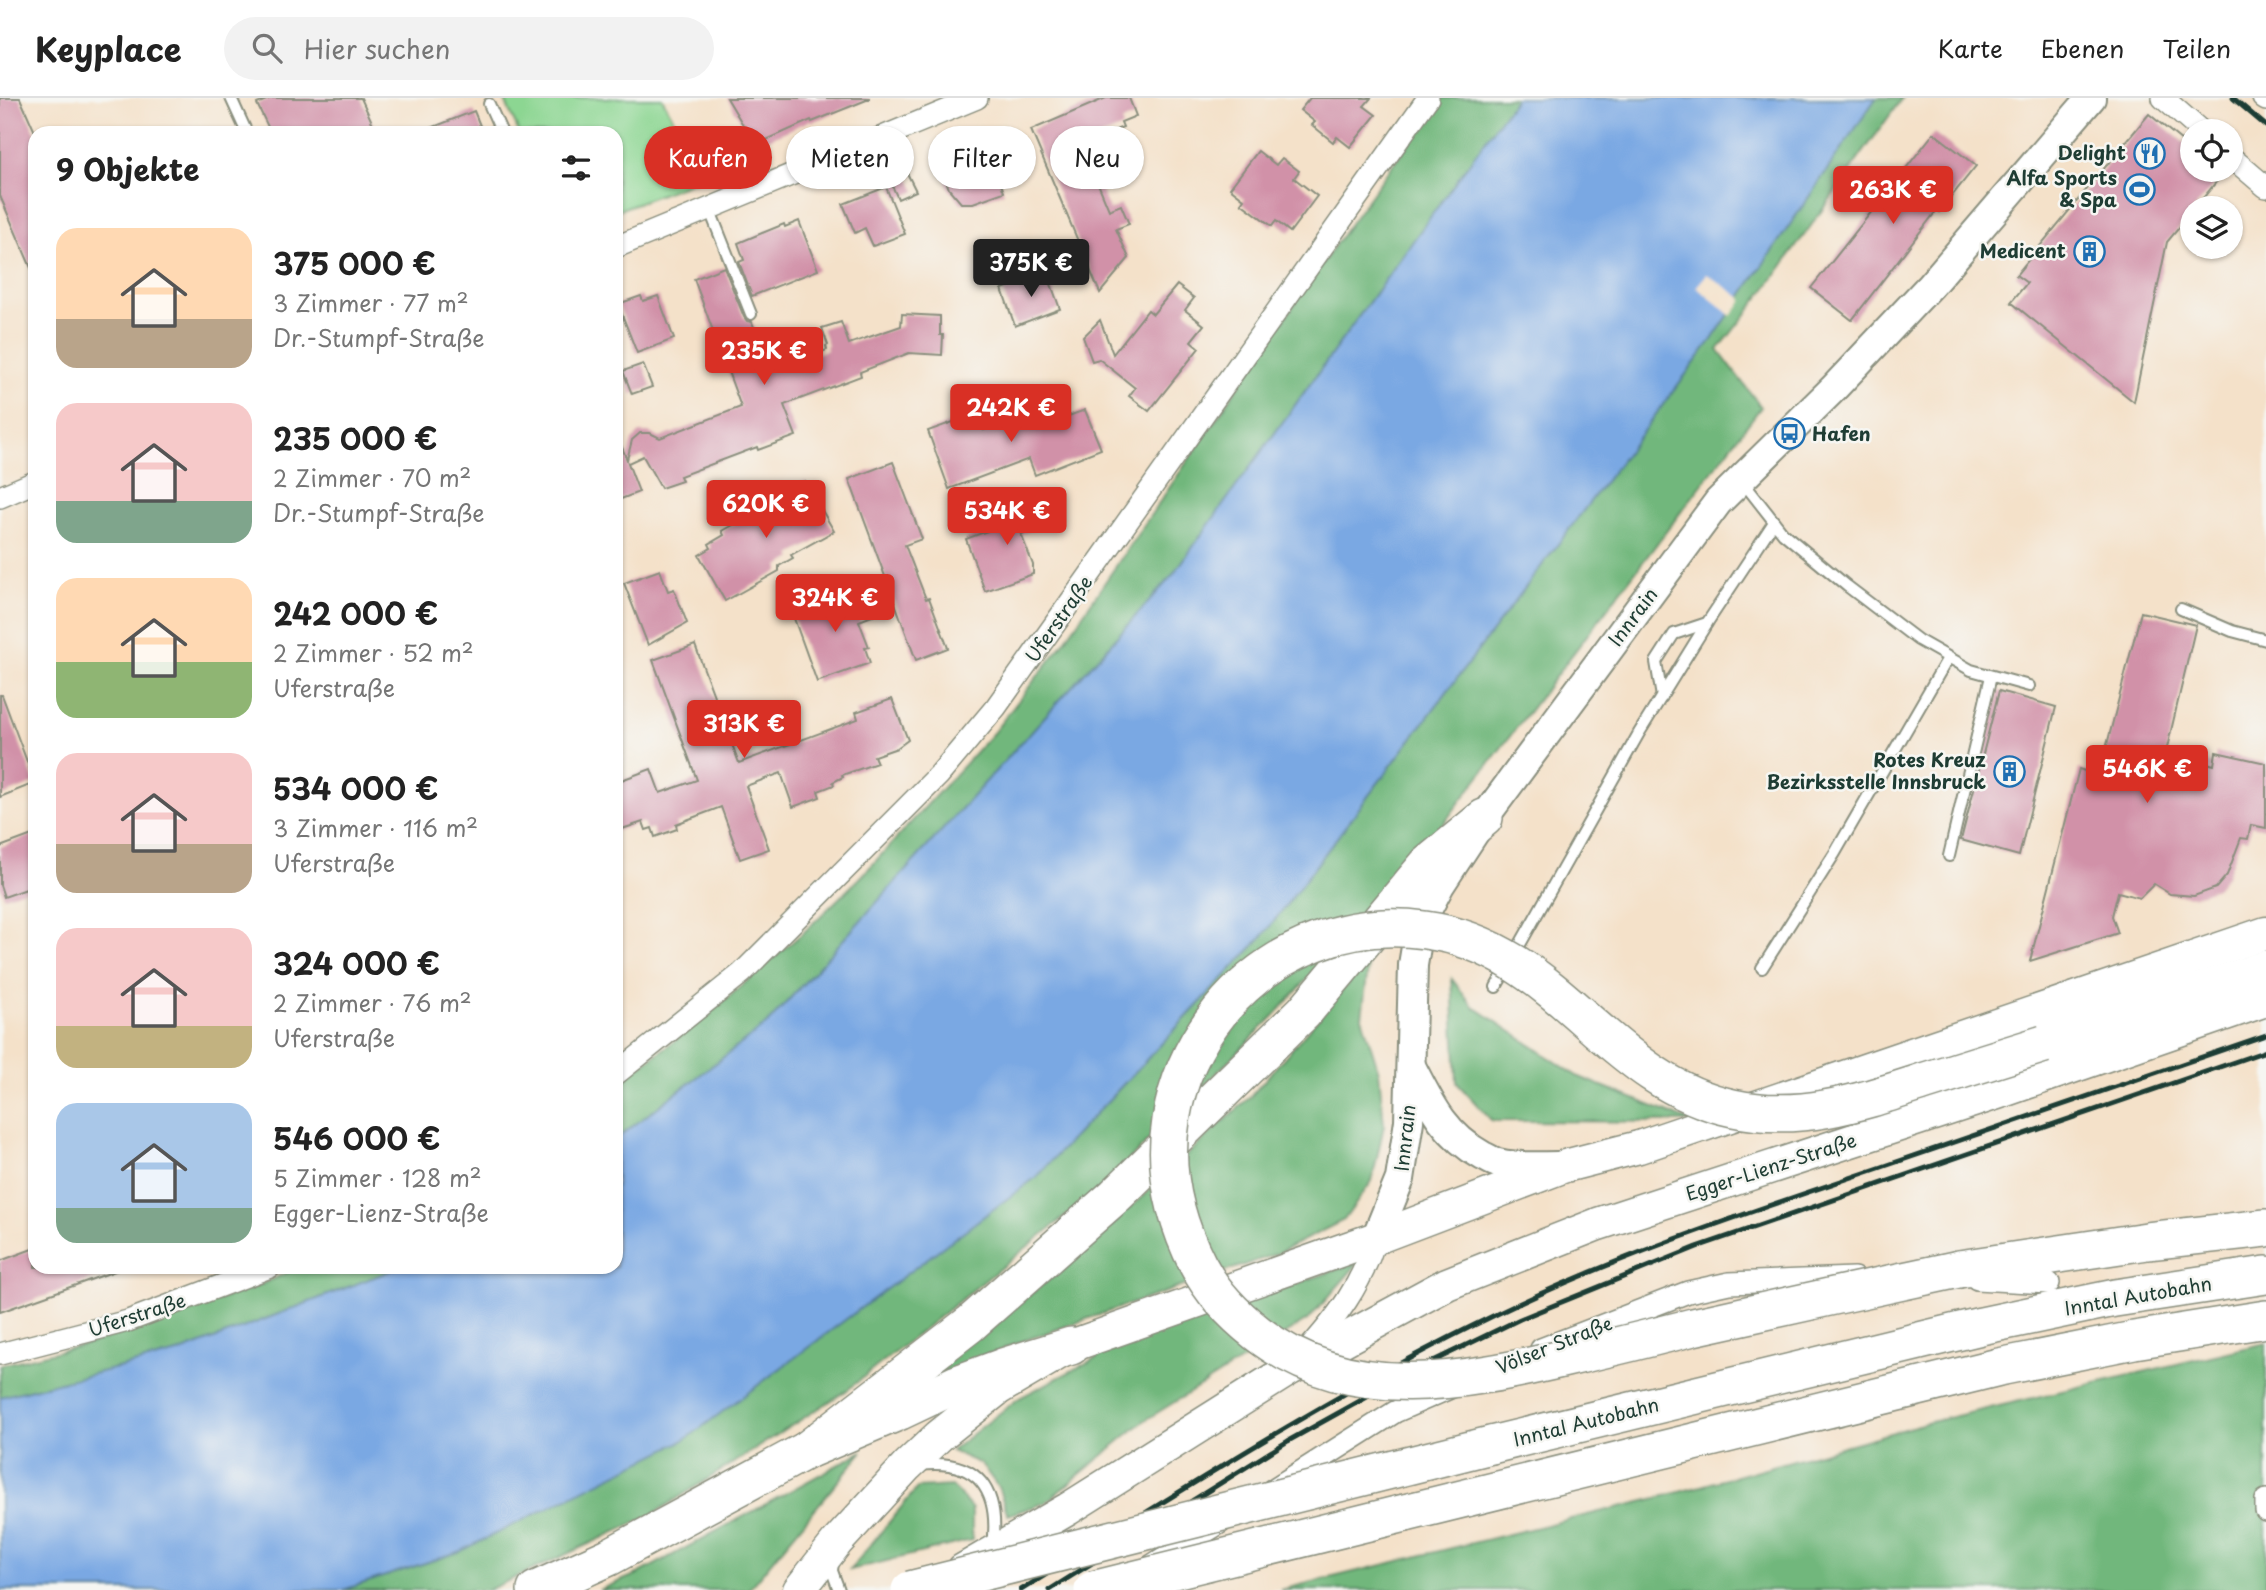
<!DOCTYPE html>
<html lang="de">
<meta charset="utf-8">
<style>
:root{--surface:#fff;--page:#f2f2f2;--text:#222;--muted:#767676;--line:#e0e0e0;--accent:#d93025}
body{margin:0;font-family:"Playpen Sans",sans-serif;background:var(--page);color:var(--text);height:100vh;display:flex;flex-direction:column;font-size:26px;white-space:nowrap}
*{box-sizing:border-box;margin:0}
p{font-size:23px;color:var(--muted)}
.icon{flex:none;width:38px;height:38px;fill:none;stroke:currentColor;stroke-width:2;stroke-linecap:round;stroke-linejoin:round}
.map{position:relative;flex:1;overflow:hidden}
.sheet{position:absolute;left:28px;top:28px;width:595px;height:1148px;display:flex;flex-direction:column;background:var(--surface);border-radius:21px;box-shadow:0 2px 5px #0004}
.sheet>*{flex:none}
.hud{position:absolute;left:644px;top:28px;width:665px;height:63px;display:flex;gap:14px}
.buttons{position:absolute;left:2180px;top:21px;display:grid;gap:14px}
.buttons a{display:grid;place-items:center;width:63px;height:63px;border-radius:50%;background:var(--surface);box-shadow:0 2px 5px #0004;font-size:35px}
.price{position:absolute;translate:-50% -60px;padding:0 16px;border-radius:7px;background:var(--accent);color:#fff;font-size:23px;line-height:46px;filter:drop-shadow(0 2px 4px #0008)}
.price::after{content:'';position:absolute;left:50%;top:42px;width:21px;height:16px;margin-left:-10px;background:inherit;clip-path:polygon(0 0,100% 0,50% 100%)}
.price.current{background:#222;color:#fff}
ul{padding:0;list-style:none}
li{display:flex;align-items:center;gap:21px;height:175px;padding:0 28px}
li span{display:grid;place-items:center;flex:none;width:196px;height:140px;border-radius:21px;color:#555}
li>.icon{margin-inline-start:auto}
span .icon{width:84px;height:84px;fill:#fffc;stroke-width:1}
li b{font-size:30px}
h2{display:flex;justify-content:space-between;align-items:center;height:84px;padding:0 28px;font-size:30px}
.tag{padding:0 24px;border-radius:32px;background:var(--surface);box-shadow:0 2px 5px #0004;font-size:24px;line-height:63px}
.tag.current{background:var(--accent);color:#fff}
header{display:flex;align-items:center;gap:42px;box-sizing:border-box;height:98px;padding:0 35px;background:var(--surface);border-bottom:2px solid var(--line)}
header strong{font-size:33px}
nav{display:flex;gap:38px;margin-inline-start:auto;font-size:24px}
.search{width:490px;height:63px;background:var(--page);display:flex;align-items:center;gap:18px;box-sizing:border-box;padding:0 24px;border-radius:38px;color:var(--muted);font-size:26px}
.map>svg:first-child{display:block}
.green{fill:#8cd692;stroke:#568a63;stroke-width:2}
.forest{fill:#71b77c;stroke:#487a58;stroke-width:2}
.water{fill:#7aa8e3;stroke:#4c728c;stroke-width:2}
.pier{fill:#f4e1c9}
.building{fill:#d191a8}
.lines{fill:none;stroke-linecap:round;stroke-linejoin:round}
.service-casing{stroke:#8a8f7e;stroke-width:14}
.minor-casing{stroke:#8a8f7e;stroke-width:24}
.secondary-casing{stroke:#8a8f7e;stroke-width:32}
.primary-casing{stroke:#8a8f7e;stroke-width:35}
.motorway-casing{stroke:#8a8f7e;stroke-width:40}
.service{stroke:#fff;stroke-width:10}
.minor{stroke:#fff;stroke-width:21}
.secondary{stroke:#fff;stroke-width:28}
.primary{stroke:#fff;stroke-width:32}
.motorway{stroke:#fff;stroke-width:37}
.rail{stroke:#1f3d34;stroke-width:5}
.motorway-bridge-casing{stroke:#8a8f7e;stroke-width:40;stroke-linecap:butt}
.motorway-bridge{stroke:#fff;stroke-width:37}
.labels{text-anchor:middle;stroke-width:5;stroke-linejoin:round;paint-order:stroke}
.poi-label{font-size:19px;font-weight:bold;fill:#1f3d34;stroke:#f6f6f2;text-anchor:end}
.street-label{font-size:19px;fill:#1f3d34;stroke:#f6f6f2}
</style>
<header>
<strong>Keyplace</strong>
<div class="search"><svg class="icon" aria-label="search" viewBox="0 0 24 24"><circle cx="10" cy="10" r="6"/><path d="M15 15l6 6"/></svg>Hier suchen</div>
<nav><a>Karte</a><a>Ebenen</a><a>Teilen</a></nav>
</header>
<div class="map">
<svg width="2266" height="1492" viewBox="0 0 2266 1492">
<rect width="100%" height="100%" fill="#f6f6f2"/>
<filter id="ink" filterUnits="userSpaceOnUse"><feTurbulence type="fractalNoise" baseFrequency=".0143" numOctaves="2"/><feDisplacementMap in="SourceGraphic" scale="14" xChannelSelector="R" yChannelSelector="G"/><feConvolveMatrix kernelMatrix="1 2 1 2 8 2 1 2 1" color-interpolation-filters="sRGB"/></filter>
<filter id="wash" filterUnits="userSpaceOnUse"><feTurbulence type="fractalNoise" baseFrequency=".00686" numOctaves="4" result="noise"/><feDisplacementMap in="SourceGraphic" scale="28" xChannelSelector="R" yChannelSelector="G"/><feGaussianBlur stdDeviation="1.57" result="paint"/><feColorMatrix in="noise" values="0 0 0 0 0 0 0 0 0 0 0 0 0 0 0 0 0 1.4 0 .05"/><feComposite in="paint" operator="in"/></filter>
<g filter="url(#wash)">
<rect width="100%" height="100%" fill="#f4e1c9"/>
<polygon class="green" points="504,0 662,0 706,79 616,113 616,35 519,35"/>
<g class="forest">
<polygon points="1441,0 1516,0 1172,478 767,926 616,1041 616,986 696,927 805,833 862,778 993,635 1062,547 1346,131"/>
<polygon points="1876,0 1902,0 1768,188 1718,252 1761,309 1424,751 1275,917 1101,1090 846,1293 648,1419 488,1492 343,1492 461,1453 1035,1080 1262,839 1711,243"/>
<polygon points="1364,867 1368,870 1362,919 1379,974 1384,1027 1372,1083 1344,1122 1276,1156 1014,1246 914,1290 911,1285 1066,1169 1251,998"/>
<polygon points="1452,881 1473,908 1577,978 1692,1024 1492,1023 1457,985"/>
<polygon points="1359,1164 1309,1221 1144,1323 1045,1405 1008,1417 998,1389 981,1366 951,1353 1019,1300 1121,1247"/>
<polygon points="299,1169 400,1169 178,1255 0,1299 0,1267 93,1245 253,1190"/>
<polygon points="2266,1245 2266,1492 1280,1492 1665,1398 1922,1326"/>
<polygon points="863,1353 748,1492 599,1492 640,1475"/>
<polygon points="952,1388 972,1411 972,1442 850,1472 917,1390"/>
</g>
<polygon class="water" points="1516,0 1876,0 1711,243 1262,839 1035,1080 686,1341 461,1453 343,1492 0,1492 0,1299 178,1255 400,1169 616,1169 616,1041 767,926 1172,478"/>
<polygon class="pier" points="1707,176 1743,201 1732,218 1696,189"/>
<g id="blocks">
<g class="building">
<polygon points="0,0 20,0 35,34 35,179 0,98"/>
<polygon points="271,0 361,0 377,35 271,35 257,6"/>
<polygon points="727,0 869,0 869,1 812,24 811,22 755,47"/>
<polygon points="1106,0 1129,0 1136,18 1121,24 1123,29 1094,41 1101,59 1089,64 1109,112 1121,107 1129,126 1116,131 1129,160 1100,195 1031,32"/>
<polygon points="1310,0 1371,0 1364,8 1376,17 1350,49 1337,39 1333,44 1312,27 1315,24 1300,12"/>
<polygon points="474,13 483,35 421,35 421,34"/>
<polygon points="2149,16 2193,52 2193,72 2226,72 2195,110 2193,110 2193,113 2167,144 2134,304 2011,204 2027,185 2016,177"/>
<polygon points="1934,35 1976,68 1939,114 1937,112 1852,222 1811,190"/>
<polygon points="1258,53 1276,67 1282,60 1299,73 1294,80 1317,98 1290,134 1276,123 1272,128 1241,105 1244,101 1230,90"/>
<polygon points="989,54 1004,94 973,105 961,105 949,91 942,71"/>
<polygon points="907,75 916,93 898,101 890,83"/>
<polygon points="886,89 905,136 873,148 865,130 855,135 843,106"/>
<polygon points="799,123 818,172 752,198 739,164 744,162 738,145 784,126 785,129"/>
<polygon points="724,169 744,219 747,223 752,224 771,273 827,252 826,248 828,247 822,230 841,224 849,246 901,228 902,216 940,218 940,237 943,237 942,257 909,255 860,274 861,278 784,307 796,338 758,352 757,349 680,378 682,383 661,390 643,358 628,365 639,394 616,403 616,339 618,339 627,362 632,342 640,335 650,335 660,340 741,309 694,181"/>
<polygon points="1047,175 1060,211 1015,228 1002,191"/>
<polygon points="1177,187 1194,200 1185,212 1204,227 1191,243 1199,250 1149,313 1129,298 1135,290 1099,261 1092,263 1083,239 1100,222 1113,256 1148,212 1153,216"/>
<polygon points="641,198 643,203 658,198 674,241 637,255 618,206"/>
<polygon points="643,266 652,289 632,296 623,273"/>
<polygon points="1039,310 1043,322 1064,314 1066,319 1085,312 1101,351 1035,377 1029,361 949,391 928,333 978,315 984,332"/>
<polygon points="893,364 922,441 905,447 926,501 929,500 948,550 916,562 849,381"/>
<polygon points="805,383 834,433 791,457 793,460 779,468 779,473 725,503 699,457 711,450 709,446 724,437 722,433 762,411 760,408 764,406 761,402 787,387 789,392"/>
<polygon points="1036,400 1047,427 1021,436 1033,467 1033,476 985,493 966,441 1014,423 1009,410"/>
<polygon points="660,472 668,493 674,491 687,525 648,547 624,485"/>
<polygon points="844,493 848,505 870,497 880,515 859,523 869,549 865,550 870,565 817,584 791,512"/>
<polygon points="2141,514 2196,527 2166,654 2214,667 2216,654 2266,665 2266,730 2251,727 2248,741 2241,740 2227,777 2216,790 2194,798 2170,796 2154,786 2140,800 2118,794 2112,818 2118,835 2030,863 2079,671 2099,678"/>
<polygon points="695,547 739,665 858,621 856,614 892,601 908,642 897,650 874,658 877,665 842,677 843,679 833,684 834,687 818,693 820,699 793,709 781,675 746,688 769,751 740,761 721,709 676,726 677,731 655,739 652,730 646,732 643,724 616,733 616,684 651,671 660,695 697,682 653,562"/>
<polygon points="1999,593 2056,609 2019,758 1961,742"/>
<polygon points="0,597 2,597 35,685 0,699"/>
<polygon points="35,736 35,788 4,799 0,787 0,749"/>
<polygon points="35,1150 35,1169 118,1169 118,1172 0,1214 0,1163"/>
</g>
</g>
</g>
<g filter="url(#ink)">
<use href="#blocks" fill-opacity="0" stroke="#8a8f7e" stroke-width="2"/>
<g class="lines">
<defs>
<g id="service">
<polyline points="231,0 247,35"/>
<polyline points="489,6 502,35"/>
<polyline points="709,110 751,216"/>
<polyline points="1743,384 1783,435 1847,488 1918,542 1971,572 2029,588"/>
<polyline points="2181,511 2232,533 2266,542"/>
<polyline points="1662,599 1656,564 1674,536 1707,525"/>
<polyline points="1949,758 1991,578"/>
<polyline points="1762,870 1835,755 1948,560"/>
<polyline points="1496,889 1639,635 1707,525 1774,424"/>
<path d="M920 1367C979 1360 1000 1393 993 1448"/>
<polyline points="833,1464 832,1473 839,1492"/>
</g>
<g id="minor">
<polyline points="2163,0 2201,33"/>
<polyline points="2263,0 2266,2"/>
<polyline points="2231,59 2266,89"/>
<polyline points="616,149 977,0"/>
<polyline points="0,399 35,384"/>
<polyline points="616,976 742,875 939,677 996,609 1428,0"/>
<polyline points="1977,1181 2049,1185"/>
<polyline points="1541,1251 1688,1194 1729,1185 1854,1180"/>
<polyline points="0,1256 128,1223 270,1169"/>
<path d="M1303 1257C1337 1220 1361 1188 1376 1140"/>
<polyline points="1272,1392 1395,1314 1450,1290"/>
<polyline points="2266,1402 2266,1413"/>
<polyline points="1151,1468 1221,1424"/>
</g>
<g id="secondary">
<path d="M1412 970C1431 1007 1445 1037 1483 1058 1488 1060 1493 1064 1498 1065 1517 1070 1539 1068 1559 1068"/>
<polyline points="1376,1140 1400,1081 1409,1023 1413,867 1417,843 1426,814 1440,787 1484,720 1718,404 1833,291 1930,188 2091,0"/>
</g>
<g id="primary">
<polyline points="963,1472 1068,1411 1290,1271 1447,1186 1598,1126 1997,995 2266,902"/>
<polyline points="799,1492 837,1444 907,1368 939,1338 998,1291 1071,1248 1376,1140 1565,1068 1639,1049 2266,835"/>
</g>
<g id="motorway">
<polyline points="2044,946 2266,871"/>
<polyline points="1959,1171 2147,1143 2266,1130"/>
<polyline points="1491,1347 1981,1228 2115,1200 2266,1177"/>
<polyline points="807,1352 970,1226 1115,1098 1304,914 1427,767 1484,720"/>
<polyline points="1405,1415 1999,1269 2134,1242 2266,1221"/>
<polyline points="536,1492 609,1459 807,1352 900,1313 957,1286 1003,1269 1071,1248"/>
</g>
</defs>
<use href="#service" class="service-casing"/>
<use href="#minor" class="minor-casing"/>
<use href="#secondary" class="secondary-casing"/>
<use href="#primary" class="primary-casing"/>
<use href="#motorway" class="motorway-casing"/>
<use href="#service" class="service"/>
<use href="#minor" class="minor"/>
<use href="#secondary" class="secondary"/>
<use href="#primary" class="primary"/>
<use href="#motorway" class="motorway"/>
<g class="rail">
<polyline points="2233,0 2266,28"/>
<path d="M1021 1492C1177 1396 1332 1295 1497 1216 1621 1156 1753 1113 1882 1069 2010 1025 2138 981 2266 937"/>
<polyline points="1049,1492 1288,1343 1421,1269 1520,1221 1697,1149 2266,953"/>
</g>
<defs>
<g id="motorway-bridge">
<path d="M1959 1171C1870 1190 1782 1209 1693 1229 1651 1240 1609 1250 1566 1260 1463 1284 1349 1307 1257 1235 1234 1217 1212 1194 1198 1167 1175 1122 1163 1073 1171 1022 1184 941 1240 873 1316 844 1352 830 1388 827 1425 832 1558 849 1605 983 1733 1010 1803 1025 1863 1003 1929 982 1968 970 2006 958 2044 946"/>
<polyline points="910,1492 1491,1347"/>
<polyline points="1093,1492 1405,1415"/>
</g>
</defs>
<use href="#motorway-bridge" class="motorway-bridge-casing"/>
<use href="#motorway-bridge" class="motorway-bridge"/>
</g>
</g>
<defs>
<symbol id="restaurant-ring" viewBox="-11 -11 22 22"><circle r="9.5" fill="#f6f6f2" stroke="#1f6fb2" stroke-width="1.5"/><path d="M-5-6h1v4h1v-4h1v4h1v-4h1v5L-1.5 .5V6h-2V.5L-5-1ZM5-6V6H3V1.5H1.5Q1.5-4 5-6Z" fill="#1f6fb2"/></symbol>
<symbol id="stadium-ring" viewBox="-11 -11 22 22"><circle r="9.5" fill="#f6f6f2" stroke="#1f6fb2" stroke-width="1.5"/><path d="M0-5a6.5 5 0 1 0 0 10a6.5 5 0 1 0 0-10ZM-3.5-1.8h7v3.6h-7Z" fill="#1f6fb2"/></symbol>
<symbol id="building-ring" viewBox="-11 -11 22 22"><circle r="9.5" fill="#f6f6f2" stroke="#1f6fb2" stroke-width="1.5"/><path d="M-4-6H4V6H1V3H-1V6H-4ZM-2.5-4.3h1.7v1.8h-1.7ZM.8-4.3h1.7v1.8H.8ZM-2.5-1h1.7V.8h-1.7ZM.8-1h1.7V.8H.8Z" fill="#1f6fb2"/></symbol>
<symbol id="bus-ring" viewBox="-11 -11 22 22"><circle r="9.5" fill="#f6f6f2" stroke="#1f6fb2" stroke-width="1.5"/><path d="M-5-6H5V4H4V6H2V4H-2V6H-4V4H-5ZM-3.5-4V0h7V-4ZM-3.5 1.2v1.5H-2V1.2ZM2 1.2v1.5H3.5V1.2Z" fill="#1f6fb2"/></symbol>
</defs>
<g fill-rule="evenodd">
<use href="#restaurant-ring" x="2132" y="38" width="35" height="35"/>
<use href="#stadium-ring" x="2122" y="74" width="35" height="35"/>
<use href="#building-ring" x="2072" y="136" width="35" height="35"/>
<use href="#bus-ring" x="1772" y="318" width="35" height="35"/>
<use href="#building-ring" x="1992" y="656" width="35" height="35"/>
</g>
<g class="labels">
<g class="poi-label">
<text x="2126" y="62">Delight</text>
<text x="2117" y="87">Alfa Sports<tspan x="2117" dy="22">&amp; Spa</tspan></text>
<text x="2066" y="160">Medicent</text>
<text x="1812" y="343" text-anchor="start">Hafen</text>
<text x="1986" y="669">Rotes Kreuz<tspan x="1986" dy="22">Bezirksstelle Innsbruck</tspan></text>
</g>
<g class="street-label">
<text transform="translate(1633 519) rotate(-53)" y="7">Innrain</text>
<text transform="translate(1059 521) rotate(-55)" y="7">Uferstraße</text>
<text transform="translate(1405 1040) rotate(-84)" y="7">Innrain</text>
<text transform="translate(1771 1069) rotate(-18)" y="7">Egger-Lienz-Straße</text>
<text transform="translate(2138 1198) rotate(-10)" y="7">Inntal Autobahn</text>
<text transform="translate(137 1217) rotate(-18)" y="7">Uferstraße</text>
<text transform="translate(1554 1247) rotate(-22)" y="7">Völser Straße</text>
<text transform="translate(1586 1324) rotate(-14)" y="7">Inntal Autobahn</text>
</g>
</g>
</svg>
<div class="buttons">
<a><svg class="icon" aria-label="locate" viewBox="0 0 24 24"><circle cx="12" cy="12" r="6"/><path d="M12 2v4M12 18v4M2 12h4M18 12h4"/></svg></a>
<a><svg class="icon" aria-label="layers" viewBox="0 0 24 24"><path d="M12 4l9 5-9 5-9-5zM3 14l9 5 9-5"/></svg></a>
</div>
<b class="price" style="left:1893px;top:128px">263K €</b>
<b class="price current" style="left:1031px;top:201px">375K €</b>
<b class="price" style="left:764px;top:289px">235K €</b>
<b class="price" style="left:1011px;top:346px">242K €</b>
<b class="price" style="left:766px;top:442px">620K €</b>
<b class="price" style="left:1007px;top:449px">534K €</b>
<b class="price" style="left:835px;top:536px">324K €</b>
<b class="price" style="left:744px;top:662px">313K €</b>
<b class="price" style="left:2147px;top:707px">546K €</b>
<div class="hud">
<a class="tag current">Kaufen</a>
<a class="tag">Mieten</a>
<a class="tag">Filter</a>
<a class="tag">Neu</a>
</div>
<section class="sheet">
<h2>9 Objekte<svg class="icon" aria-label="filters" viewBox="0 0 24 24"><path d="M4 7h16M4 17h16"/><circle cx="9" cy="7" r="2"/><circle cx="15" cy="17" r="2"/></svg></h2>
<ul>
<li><span style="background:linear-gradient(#ffd9b3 65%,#b9a48a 0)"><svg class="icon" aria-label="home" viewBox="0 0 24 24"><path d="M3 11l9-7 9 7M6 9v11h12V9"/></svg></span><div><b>375 000 €</b><p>3 Zimmer · 77 m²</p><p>Dr.-Stumpf-Straße</p></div></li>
<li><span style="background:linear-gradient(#f6c9c9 70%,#7fa58c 0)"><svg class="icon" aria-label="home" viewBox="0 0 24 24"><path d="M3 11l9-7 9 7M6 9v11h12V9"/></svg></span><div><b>235 000 €</b><p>2 Zimmer · 70 m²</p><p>Dr.-Stumpf-Straße</p></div></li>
<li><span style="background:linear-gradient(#ffd9b3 60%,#8fb573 0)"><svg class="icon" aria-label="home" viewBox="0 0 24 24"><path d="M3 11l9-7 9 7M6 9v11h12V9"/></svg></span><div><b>242 000 €</b><p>2 Zimmer · 52 m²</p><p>Uferstraße</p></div></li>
<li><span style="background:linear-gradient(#f6c9c9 65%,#b9a48a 0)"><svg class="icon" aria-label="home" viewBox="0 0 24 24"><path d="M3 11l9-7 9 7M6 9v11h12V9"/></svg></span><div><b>534 000 €</b><p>3 Zimmer · 116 m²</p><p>Uferstraße</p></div></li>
<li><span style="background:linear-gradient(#f6c9c9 70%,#c2b280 0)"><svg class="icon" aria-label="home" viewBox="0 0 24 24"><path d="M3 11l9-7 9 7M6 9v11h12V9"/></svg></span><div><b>324 000 €</b><p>2 Zimmer · 76 m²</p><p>Uferstraße</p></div></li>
<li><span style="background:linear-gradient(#a9c7e8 75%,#7fa58c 0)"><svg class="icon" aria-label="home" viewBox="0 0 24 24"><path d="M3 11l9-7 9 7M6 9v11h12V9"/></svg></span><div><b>546 000 €</b><p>5 Zimmer · 128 m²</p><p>Egger-Lienz-Straße</p></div></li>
</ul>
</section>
</div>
